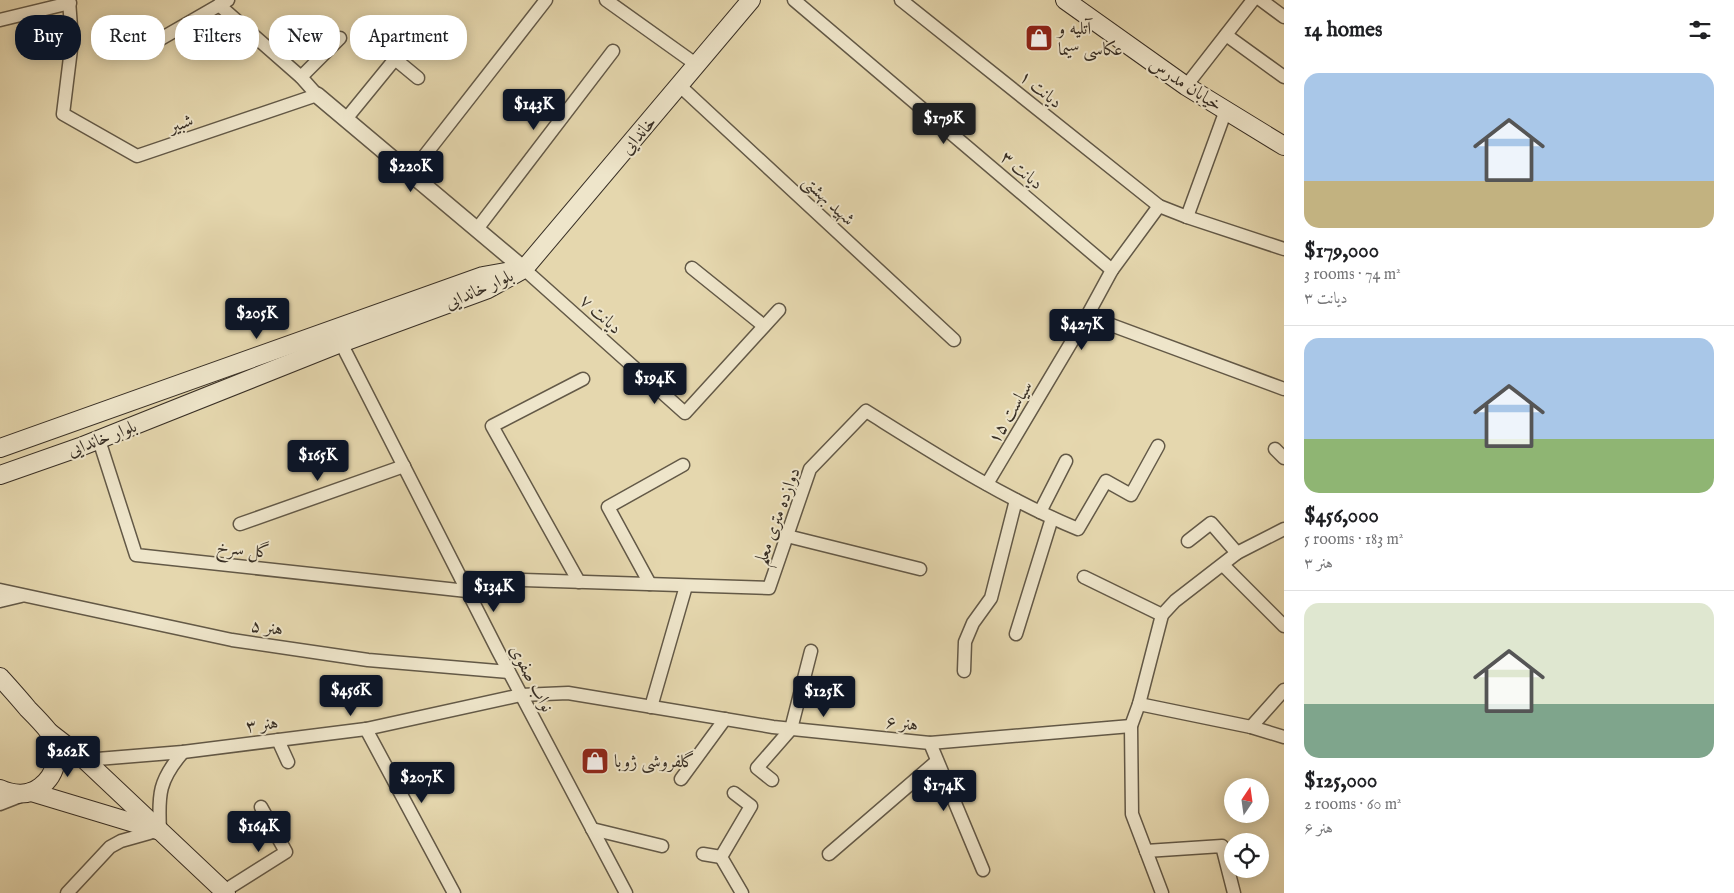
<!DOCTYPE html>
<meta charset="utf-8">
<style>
:root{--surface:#fff;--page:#f2f2f2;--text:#202124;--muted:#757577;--line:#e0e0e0;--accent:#111827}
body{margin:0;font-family:"IM FELL English",Amiri,serif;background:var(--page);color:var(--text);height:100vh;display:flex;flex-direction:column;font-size:19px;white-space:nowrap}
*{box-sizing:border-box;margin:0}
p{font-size:16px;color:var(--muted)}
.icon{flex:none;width:28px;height:28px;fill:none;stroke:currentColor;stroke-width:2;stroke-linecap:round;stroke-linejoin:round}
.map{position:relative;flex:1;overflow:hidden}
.drawer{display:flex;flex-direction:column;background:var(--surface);width:450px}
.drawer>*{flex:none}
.hud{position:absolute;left:15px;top:15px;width:475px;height:45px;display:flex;gap:10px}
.needle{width:32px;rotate:13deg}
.controls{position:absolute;left:1224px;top:778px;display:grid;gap:10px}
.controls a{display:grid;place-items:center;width:45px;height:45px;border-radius:50%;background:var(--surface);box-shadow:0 2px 12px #0003;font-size:25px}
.price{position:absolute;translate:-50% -42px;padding:0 11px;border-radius:5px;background:var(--accent);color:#fff;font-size:16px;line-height:32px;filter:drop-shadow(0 1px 2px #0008)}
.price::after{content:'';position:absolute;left:50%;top:30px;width:15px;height:11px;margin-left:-8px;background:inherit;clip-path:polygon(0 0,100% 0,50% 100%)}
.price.selected{background:#222;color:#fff}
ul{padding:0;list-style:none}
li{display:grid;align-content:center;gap:10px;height:265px;padding:0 20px}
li+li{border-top:1px solid var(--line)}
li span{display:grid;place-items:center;height:155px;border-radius:15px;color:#555}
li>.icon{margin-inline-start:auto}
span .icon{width:90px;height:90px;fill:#fffc;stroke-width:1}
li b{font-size:21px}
h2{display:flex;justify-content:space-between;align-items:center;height:60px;padding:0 20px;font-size:21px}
.chip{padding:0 18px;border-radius:20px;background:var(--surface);box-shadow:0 2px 12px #0003;font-size:18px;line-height:45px}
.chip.selected{background:var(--accent);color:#fff}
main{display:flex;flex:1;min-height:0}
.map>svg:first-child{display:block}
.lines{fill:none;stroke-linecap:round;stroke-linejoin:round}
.minor-casing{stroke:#635947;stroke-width:15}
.tertiary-casing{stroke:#635947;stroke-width:18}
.secondary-casing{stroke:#382f25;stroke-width:20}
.minor{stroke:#eee5ca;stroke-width:12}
.tertiary{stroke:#eee5ca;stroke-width:15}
.secondary{stroke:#eee5ca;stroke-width:18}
.labels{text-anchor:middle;stroke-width:4;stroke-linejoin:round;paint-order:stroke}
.poi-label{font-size:18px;fill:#382f25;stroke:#eee5ca;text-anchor:start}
.street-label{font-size:18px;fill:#382f25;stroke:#eee5ca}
</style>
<main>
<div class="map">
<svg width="1284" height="893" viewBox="0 0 1284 893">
<rect width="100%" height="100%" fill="#e5d7ae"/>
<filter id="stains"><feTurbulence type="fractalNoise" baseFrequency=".004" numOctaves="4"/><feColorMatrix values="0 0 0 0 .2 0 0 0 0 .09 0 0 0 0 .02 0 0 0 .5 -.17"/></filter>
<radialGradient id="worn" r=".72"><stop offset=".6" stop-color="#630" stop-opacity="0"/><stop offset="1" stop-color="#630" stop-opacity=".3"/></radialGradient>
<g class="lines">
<defs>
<g id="minor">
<polyline points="69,0 72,41 63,114 137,156 317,95 301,77 219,5"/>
<polyline points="606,0 697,65"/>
<polyline points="794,0 1112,270"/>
<polyline points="901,0 1159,206 1187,217 1284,249"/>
<polyline points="1261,0 1284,17"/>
<polyline points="0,20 70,3"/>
<polyline points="1226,35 1284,77"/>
<polyline points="157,41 228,0"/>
<polyline points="301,77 340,38"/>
<polyline points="680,86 954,340"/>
<polyline points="1186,86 1253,0"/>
<polyline points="346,119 395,59 418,78"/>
<polyline points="411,173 546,0"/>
<polyline points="1187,217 1226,110"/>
<polyline points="477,229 613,51"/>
<polyline points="692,268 764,326"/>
<polyline points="524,269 685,413 779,310"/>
<polyline points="1087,316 1284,389"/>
<polyline points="341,343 498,651 626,893"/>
<polyline points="99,440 136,555 467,591"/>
<polyline points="1275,449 1284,458"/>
<polyline points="987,484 1087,316 1112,270 1159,206"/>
<polyline points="1040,512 1066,461"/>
<polyline points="240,524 404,466"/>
<polyline points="787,536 920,569"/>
<polyline points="1188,541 1211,523 1237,553"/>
<polyline points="1223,565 1284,626"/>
<polyline points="1084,577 1162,615"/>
<path d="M461 578 769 588 810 469 866 411C935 454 1003 498 1078 529L1106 481 1131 495 1158 446"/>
<polyline points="579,582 492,426 583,379"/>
<polyline points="650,584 608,507 683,465"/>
<polyline points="0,590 232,640 368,660 509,672"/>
<polyline points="0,601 21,596"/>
<polyline points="1016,634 1052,518"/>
<polyline points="964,671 965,642 973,623 991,598 1016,500"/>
<polyline points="1139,704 1251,727 1284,737"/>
<polyline points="651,707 686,586"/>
<polyline points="1251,727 1284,690"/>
<polyline points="366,729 454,893"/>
<polyline points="278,740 288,762"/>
<polyline points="930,743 983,870"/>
<polyline points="85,760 183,752 366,729 521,695 568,693 773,727 930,743 1131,726"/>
<polyline points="681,779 725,719"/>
<polyline points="772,780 757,768 791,729 811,651"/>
<polyline points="734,793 751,806 721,857 742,893"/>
<polyline points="0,804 23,795"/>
<polyline points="592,829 662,846"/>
<polyline points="1146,851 1222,846 1234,893"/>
<polyline points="703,854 721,857"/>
<polyline points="829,854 937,761"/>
<polyline points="224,891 286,852 261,807"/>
<path d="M67 893 110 847 121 841 160 830C158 794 159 780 183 752"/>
<polyline points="1162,893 1132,814 1131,726 1139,704 1162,615 1175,601 1237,553 1284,529"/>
</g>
<polyline id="tertiary" points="317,95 524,269"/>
<g id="secondary">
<polyline points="1065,0 1186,86 1284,146"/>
<polyline points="0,448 483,276 511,271"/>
<polyline points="0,475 80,447 341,343 488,289 524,269 751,0"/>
<path d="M0 677C9 687 19 698 28 709 35 716 43 724 49 732 61 750 58 774 40 787 29 796 13 795 0 789"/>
<polyline points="49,732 85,760 226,893"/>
<polyline points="31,792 157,830"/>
</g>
</defs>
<use href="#minor" class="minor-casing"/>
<use href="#tertiary" class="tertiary-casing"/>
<use href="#secondary" class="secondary-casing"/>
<use href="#minor" class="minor"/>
<use href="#tertiary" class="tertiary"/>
<use href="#secondary" class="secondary"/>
</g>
<defs>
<symbol id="shop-square" viewBox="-11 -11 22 22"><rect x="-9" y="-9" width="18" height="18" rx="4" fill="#8f2418" stroke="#eee5ca"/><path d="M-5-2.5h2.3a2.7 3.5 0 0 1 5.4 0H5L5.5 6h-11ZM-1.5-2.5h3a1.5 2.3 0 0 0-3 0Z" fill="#fff"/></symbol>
</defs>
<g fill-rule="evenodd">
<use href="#shop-square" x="1023" y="22" width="32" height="32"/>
<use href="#shop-square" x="579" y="745" width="32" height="32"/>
</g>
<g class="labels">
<g class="poi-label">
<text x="1058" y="34">آتلیه و<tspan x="1058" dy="21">عکاسی سیما</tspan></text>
<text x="614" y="767">گلفروشی ژوبا</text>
</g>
<g class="street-label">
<text transform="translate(1186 84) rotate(33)" y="6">خیابان مدرس</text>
<text transform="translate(1041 89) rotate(39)" y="6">دیانت ۱</text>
<text transform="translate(181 123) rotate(-19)" y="6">شبیر</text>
<text transform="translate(638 135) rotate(-49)" y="6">خاندایی</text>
<text transform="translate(1022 170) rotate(40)" y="6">دیانت ۳</text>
<text transform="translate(829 200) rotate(43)" y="6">شهید بهشتی</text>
<text transform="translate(479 289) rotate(-24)" y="6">بلوار خاندایی</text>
<text transform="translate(601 314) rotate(42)" y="6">دیانت ۷</text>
<text transform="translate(1010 412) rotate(-59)" y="6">سیاست ۱۵</text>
<text transform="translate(102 438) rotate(-21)" y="6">بلوار خاندایی</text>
<text transform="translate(777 516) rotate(-70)" y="6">دوازده متری معلم</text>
<text transform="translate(243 549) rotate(6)" y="6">گل سرخ</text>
<text transform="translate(267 627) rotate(8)" y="6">هنر ۵</text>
<text transform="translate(532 678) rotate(62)" y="6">نواب صفوی</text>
<text transform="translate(902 723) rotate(6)" y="6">هنر ۶</text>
<text transform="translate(262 724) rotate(-7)" y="6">هنر ۳</text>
</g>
</g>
<rect width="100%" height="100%" filter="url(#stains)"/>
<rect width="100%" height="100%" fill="url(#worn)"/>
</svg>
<div class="controls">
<a><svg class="needle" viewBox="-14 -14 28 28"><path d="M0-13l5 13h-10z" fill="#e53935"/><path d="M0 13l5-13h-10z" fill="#757577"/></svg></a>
<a><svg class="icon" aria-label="locate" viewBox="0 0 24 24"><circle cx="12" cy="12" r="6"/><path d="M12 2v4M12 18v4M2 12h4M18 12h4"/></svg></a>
</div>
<b class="price" style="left:534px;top:131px">$143K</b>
<b class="price selected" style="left:944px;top:145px">$179K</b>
<b class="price" style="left:411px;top:193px">$220K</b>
<b class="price" style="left:257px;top:340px">$205K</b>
<b class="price" style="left:1082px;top:351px">$427K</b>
<b class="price" style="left:655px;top:405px">$194K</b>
<b class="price" style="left:318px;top:482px">$165K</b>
<b class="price" style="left:494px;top:613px">$134K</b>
<b class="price" style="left:351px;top:717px">$456K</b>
<b class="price" style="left:824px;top:718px">$125K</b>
<b class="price" style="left:68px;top:778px">$262K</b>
<b class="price" style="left:422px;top:804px">$207K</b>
<b class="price" style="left:944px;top:812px">$174K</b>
<b class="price" style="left:259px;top:853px">$164K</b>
<div class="hud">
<a class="chip selected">Buy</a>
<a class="chip">Rent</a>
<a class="chip">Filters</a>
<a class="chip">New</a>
<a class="chip">Apartment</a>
</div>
</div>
<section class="drawer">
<h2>14 homes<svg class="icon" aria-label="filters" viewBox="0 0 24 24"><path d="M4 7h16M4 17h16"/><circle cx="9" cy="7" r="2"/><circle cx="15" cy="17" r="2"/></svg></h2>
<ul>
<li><span style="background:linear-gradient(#a9c7e8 70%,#c2b280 0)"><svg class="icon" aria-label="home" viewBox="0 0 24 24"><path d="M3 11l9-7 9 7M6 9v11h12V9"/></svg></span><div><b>$179,000</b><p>3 rooms · 74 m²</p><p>دیانت ۳</p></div></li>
<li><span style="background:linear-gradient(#a9c7e8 65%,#8fb573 0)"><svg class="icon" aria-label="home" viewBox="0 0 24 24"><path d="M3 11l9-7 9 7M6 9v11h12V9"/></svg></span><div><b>$456,000</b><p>5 rooms · 183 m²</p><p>هنر ۳</p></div></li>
<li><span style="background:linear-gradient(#dfe7d0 65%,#7fa58c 0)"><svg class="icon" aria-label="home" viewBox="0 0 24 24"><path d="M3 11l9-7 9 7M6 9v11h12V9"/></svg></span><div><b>$125,000</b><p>2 rooms · 60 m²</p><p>هنر ۶</p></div></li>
</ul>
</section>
</main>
